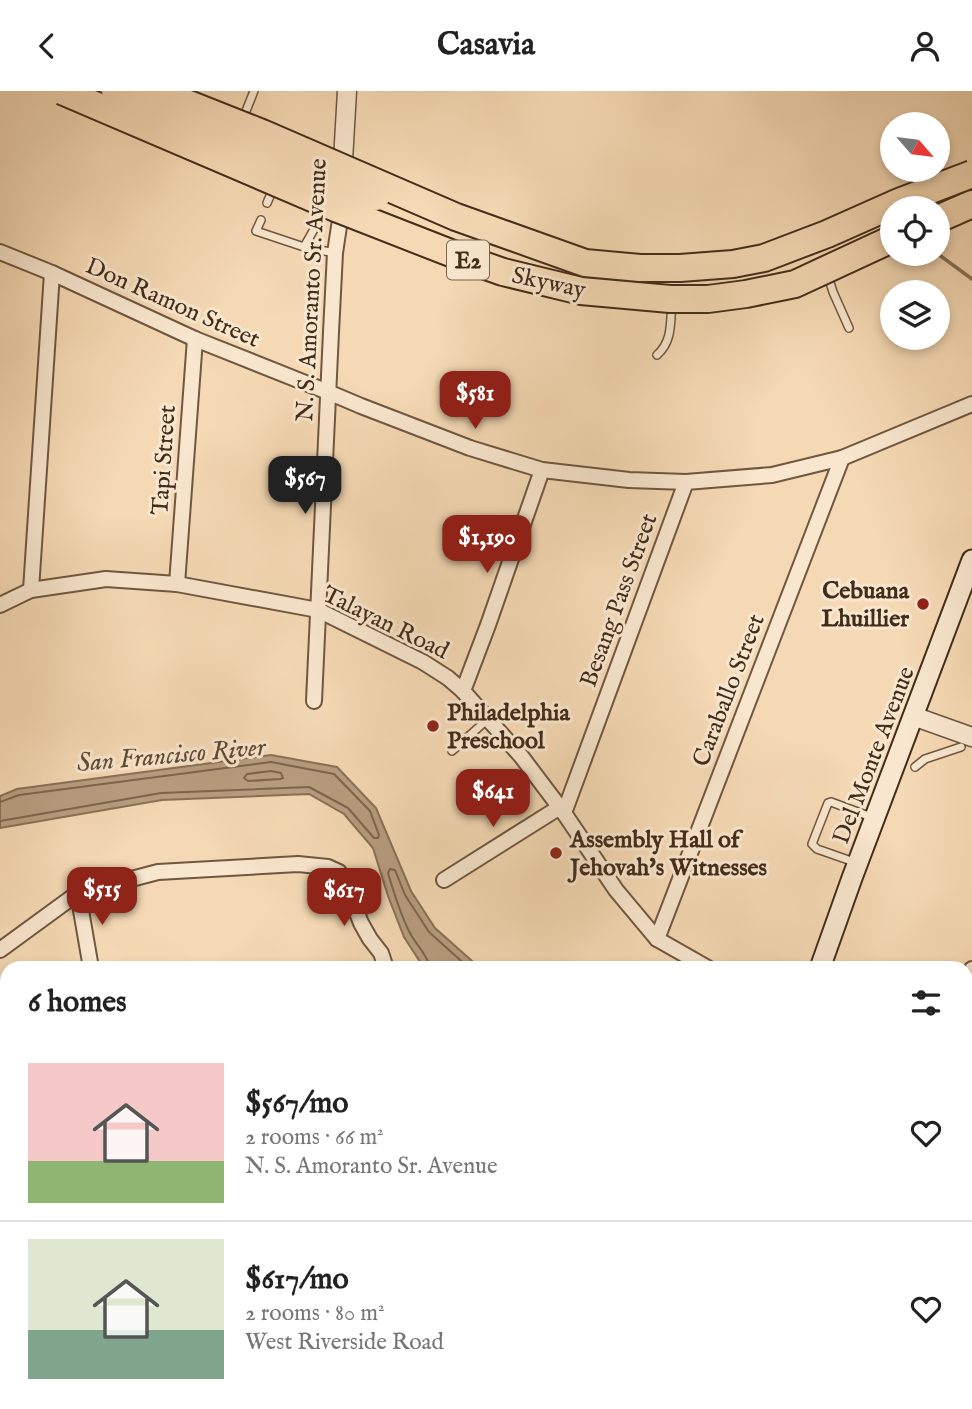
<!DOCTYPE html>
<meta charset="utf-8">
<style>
:root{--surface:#fff;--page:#f2f2f2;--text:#222;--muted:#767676;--line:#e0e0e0;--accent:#8f2418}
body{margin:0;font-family:"IM FELL English",serif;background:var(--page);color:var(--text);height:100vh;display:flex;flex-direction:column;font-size:26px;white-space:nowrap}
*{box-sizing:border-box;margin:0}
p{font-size:23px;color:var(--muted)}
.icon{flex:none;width:38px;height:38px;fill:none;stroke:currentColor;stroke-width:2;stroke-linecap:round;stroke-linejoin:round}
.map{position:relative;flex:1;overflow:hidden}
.sheet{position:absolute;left:0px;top:870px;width:973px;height:450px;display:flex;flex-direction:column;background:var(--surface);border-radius:21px 21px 0 0;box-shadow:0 4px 10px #0003}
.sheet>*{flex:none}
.needle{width:46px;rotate:118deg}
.buttons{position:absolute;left:880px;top:21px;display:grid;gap:14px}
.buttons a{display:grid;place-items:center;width:70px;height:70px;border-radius:50%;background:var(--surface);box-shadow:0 4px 10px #0003;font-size:35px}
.price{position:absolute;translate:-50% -60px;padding:0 16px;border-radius:14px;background:var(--accent);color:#fff;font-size:23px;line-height:46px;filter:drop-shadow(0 2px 4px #0008)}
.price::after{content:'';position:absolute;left:50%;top:42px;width:21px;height:16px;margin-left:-10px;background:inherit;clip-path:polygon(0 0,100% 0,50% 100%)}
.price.current{background:#222;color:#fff}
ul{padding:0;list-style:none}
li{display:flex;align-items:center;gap:21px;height:175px;padding:0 28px}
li+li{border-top:2px solid var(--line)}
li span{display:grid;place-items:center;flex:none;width:196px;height:140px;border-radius:0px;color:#555}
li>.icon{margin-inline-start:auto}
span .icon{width:84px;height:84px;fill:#fffc;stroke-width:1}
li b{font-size:30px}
h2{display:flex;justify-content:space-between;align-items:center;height:84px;padding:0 28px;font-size:30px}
header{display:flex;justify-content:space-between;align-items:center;height:91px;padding:0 28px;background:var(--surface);font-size:32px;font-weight:700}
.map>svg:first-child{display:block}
.water{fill:#b89e80;stroke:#897057;stroke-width:2}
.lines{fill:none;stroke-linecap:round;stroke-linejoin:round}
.shore{stroke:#7d654d;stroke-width:2}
.stream{stroke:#897057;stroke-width:3.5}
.service-casing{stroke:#6f5740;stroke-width:10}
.minor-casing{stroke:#6f5740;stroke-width:18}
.tertiary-casing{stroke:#6f5740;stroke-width:21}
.secondary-casing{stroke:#422c1a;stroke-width:23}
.motorway-casing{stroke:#422c1a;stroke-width:30}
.service{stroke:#f8e6ce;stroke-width:7}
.minor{stroke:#f8e6ce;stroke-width:14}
.tertiary{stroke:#f8e6ce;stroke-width:18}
.secondary{stroke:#f8e6ce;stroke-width:19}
.motorway{stroke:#f5d9b4;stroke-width:26}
.motorway-bridge-casing{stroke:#422c1a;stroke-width:30;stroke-linecap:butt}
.motorway-bridge{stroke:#f5d9b4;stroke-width:26}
.poi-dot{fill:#8f2418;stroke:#f8e6ce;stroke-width:2.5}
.labels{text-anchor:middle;stroke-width:6;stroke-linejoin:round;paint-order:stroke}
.shield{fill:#f8e6ce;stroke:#796450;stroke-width:2}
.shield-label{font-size:23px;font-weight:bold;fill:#422c1a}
.street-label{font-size:24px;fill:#422c1a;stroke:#f8e6ce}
.poi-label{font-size:24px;font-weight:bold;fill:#422c1a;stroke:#f8e6ce;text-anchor:start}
.water-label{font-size:26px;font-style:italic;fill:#604834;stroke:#f8e6ce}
</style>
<header><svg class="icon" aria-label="back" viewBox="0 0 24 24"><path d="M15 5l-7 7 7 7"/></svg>Casavia<svg class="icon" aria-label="person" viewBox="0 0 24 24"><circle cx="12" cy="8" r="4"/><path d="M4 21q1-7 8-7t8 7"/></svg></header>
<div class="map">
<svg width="972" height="1318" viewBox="0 0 972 1318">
<rect width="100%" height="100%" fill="#f5d9b4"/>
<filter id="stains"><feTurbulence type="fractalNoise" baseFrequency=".00286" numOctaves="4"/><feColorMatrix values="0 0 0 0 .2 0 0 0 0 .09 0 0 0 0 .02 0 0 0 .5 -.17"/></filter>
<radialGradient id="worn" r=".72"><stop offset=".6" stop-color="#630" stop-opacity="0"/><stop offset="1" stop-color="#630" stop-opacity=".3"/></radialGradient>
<polygon class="water" points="271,664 337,676 376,717 411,800 435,837 480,877 424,877 404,846 388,805 373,757 344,723 309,703 162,709 0,737 0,705 17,698"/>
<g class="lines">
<g class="shore">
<polygon points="271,680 281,682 283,687 280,688 248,690 244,687 247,683"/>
<polyline points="0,711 19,704 271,671 334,683 370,720 379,744 378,747 374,747 348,717 309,696 161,702 0,730"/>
<path d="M430 877C428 864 416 854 410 842 400 823 394 802 388 782L390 778 395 779 405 804 429 841 469 877"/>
</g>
<polyline class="stream" points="938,163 972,188"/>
<defs>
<g id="service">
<polyline points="242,30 254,0"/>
<polyline points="267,112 273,98"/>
<polyline points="261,129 256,140 304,156 326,117"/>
<polyline points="304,156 335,162"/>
<polyline points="828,185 833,201 849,237"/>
<path d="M657 264C673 250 670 231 672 211"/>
<polyline points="452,660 488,628"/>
<polyline points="915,676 925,668 961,656"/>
<polyline points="857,772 817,758 812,753 828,712 831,711 874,727"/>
</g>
<g id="minor">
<polyline points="0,161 52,182 195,248 328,301 361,315 470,357 542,379 629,389 686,391 772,384 842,367 972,313"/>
<polyline points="177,493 195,248"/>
<polyline points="31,499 52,182"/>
<polyline points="0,514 31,499 106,488 177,493 318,519 423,571 448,587 463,600 521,665 564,722 616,799 657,848 708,877"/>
<polyline points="463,600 488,534 542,379"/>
<polyline points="314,610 331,241 335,162 341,122"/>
<polyline points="564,722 686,391"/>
<polyline points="444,789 560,716"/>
<polyline points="78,802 91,877"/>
<polyline points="657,848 842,367"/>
<polyline points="0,859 78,802 158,781 298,773 328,776 339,781 347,796 361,832 370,848 381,862 386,877"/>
<polyline points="966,894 972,878"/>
<polyline points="966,906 972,907"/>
<polyline points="0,960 7,959"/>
<polyline points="966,1032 972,1029"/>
<polyline points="0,1074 7,1074"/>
<polyline points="0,1218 7,1227"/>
<polyline points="75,1312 79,1318"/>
<polyline points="216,1312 220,1318"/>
<polyline points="323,1312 326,1318"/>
<polyline points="428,1312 430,1318"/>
<polyline points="49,1318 56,1312"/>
<polyline points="198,1318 205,1312"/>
<polyline points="341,1318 348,1312"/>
</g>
<g id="tertiary">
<polyline points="342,87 347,0"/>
<polyline points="913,625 972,646"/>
<polyline points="966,1249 972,1249"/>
<polyline points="833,1312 842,1318"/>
<polyline points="488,1318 495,1312"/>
</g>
<g id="secondary">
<polyline points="820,877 852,787 972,469"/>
<polyline points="656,1318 658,1312"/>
</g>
<polyline id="motorway" points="938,128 972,113"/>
</defs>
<use href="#service" class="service-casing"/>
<use href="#minor" class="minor-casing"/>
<use href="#tertiary" class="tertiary-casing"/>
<use href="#secondary" class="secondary-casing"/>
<use href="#motorway" class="motorway-casing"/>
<use href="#service" class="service"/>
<use href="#minor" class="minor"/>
<use href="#tertiary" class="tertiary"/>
<use href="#secondary" class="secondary"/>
<use href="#motorway" class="motorway"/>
<defs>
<g id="motorway-bridge">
<polyline points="62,0 338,118 466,168 503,181 581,200 670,208 708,208 746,203 795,193 892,148"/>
<polyline points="115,0 332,94 376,106"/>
<polyline points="156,0 262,42 456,126 585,172 640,177 680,177 733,173 764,167 827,143 899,111 972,83"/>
</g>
</defs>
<use href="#motorway-bridge" class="motorway-bridge-casing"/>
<use href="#motorway-bridge" class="motorway-bridge"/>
</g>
<g class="poi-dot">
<circle cx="923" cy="513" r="7"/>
<circle cx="433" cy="635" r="7"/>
<circle cx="556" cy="762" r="7"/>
</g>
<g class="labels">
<rect class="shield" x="447" y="149.5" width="42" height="39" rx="5"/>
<g class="shield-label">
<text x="468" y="177">E2</text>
</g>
<g class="street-label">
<text transform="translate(549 191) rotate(12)" y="8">Skyway</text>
<text transform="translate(311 199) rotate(-87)" y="8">N. S. Amoranto Sr. Avenue</text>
<text transform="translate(173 211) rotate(24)" y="8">Don Ramon Street</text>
<text transform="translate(163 369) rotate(-86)" y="8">Tapi Street</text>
<text transform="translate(618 509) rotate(-70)" y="8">Besang Pass Street</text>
<text transform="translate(386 531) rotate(26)" y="8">Talayan Road</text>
<text transform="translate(728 599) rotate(-69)" y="8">Caraballo Street</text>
<text transform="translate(873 664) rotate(-69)" y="8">Del Monte Avenue</text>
</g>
<g class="poi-label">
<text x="909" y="507" text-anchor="end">Cebuana<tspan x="909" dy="28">Lhuillier</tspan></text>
<text x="447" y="629">Philadelphia<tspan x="447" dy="28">Preschool</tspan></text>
<text x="570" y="756">Assembly Hall of<tspan x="570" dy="28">Jehovah's Witnesses</tspan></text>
</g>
<g class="water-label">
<text transform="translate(171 663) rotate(-5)" y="9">San Francisco River</text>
</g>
</g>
<rect width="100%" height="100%" filter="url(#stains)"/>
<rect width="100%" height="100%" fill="url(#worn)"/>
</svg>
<div class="buttons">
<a><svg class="needle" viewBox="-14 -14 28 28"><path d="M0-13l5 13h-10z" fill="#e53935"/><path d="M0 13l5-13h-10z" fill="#767676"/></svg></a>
<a><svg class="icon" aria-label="locate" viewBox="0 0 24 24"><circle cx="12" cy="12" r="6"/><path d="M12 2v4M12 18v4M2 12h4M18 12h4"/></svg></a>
<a><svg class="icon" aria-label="layers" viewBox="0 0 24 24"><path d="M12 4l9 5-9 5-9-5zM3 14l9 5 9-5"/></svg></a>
</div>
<b class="price" style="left:475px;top:340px">$581</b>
<b class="price current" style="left:305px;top:425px">$567</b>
<b class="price" style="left:487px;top:484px">$1,190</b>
<b class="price" style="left:493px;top:738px">$641</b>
<b class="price" style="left:102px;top:836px">$515</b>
<b class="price" style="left:344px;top:837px">$617</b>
<section class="sheet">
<h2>6 homes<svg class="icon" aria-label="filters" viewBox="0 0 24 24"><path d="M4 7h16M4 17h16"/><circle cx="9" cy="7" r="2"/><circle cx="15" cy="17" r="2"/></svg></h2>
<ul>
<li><span style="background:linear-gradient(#f6c9c9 70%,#8fb573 0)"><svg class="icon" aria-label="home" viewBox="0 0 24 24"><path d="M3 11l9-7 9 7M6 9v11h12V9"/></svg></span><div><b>$567/mo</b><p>2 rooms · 66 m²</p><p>N. S. Amoranto Sr. Avenue</p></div><svg class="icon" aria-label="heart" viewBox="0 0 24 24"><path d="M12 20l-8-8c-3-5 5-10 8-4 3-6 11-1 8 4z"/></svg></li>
<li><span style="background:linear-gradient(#dfe7d0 65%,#7fa58c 0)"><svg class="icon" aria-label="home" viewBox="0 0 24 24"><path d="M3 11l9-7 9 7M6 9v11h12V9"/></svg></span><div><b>$617/mo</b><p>2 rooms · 80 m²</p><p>West Riverside Road</p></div><svg class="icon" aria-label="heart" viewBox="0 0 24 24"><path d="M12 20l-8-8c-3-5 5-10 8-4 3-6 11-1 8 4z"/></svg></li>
</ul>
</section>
</div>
